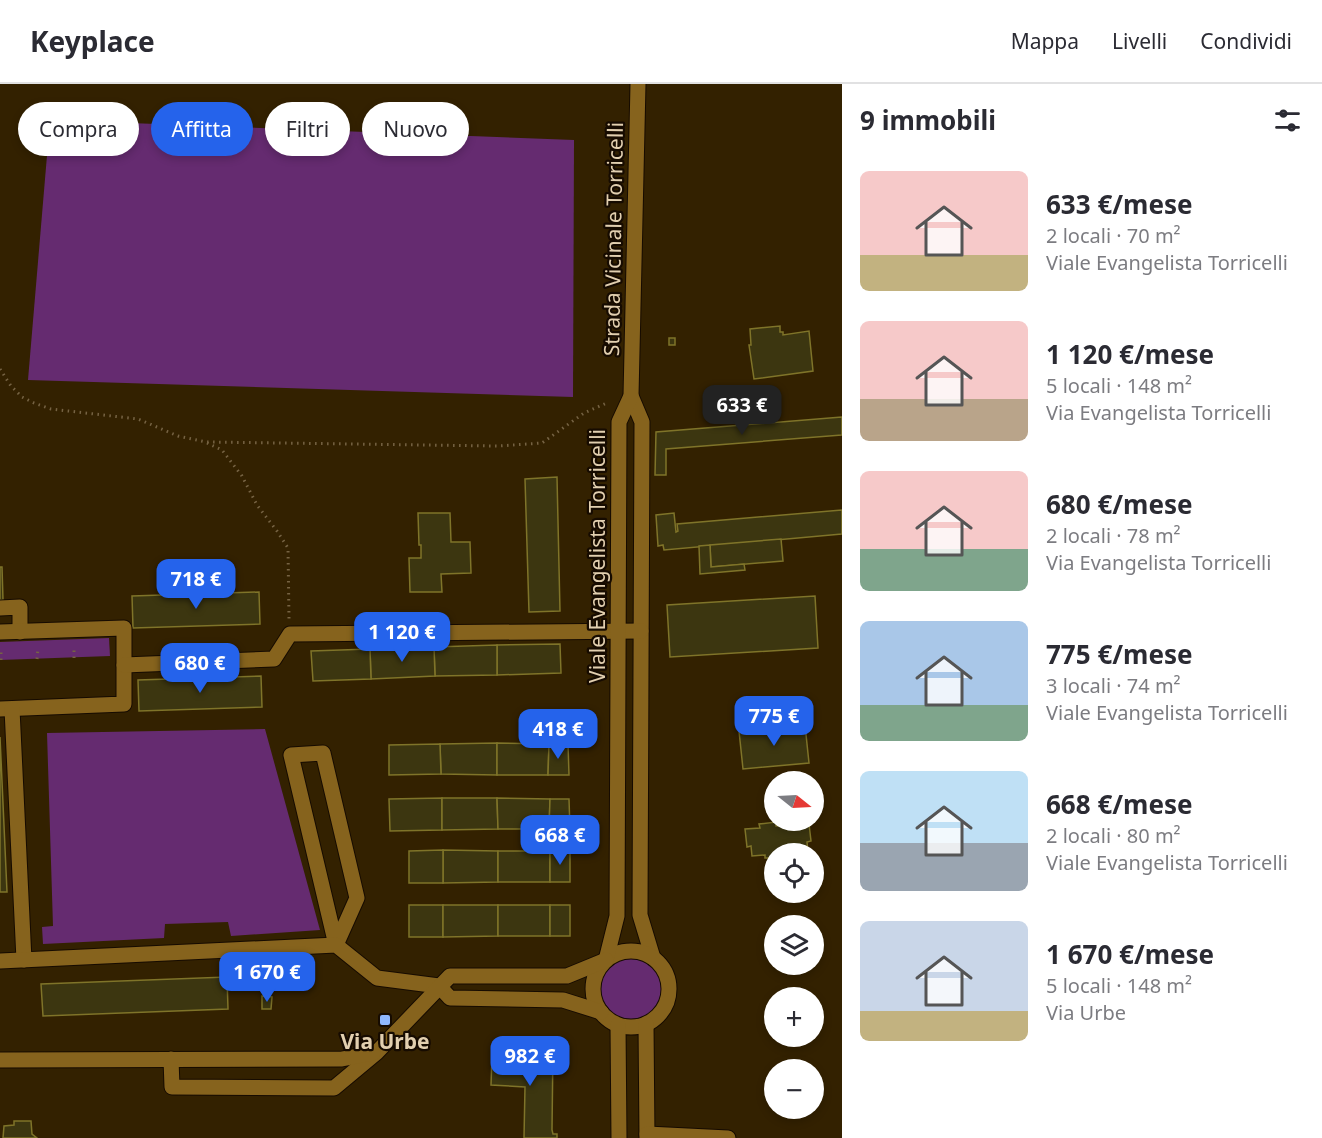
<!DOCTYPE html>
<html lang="it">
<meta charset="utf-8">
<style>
:root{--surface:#fff;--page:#f2f2f3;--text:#2b2b33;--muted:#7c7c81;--line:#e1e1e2;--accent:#2563eb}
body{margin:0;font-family:"Noto Sans",sans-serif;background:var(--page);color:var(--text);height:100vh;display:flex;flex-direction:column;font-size:22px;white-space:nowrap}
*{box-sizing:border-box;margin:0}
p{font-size:20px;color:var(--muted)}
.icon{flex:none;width:33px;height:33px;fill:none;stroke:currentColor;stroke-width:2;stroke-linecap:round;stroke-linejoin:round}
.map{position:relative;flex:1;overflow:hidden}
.sheet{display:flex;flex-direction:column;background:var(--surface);width:480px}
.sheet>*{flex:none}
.guide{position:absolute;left:18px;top:18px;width:570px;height:54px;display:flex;gap:12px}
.needle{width:39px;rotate:108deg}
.fabs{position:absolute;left:764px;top:687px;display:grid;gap:12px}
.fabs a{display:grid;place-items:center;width:60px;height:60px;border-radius:50%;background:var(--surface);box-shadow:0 3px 9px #0003;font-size:30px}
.price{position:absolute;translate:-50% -51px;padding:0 14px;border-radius:12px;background:var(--accent);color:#fff;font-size:20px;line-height:39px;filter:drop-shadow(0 2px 3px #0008)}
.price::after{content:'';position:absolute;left:50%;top:36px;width:18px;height:14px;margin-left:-9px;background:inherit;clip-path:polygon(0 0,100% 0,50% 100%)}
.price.active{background:#222;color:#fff}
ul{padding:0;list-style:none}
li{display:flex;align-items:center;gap:18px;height:150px;padding:0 18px}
li span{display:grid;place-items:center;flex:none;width:168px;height:120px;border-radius:9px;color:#555}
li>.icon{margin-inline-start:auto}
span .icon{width:72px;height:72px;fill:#fffc;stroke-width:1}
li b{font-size:26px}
h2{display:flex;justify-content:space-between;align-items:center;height:72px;padding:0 18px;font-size:26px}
.pill{padding:0 21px;border-radius:27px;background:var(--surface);box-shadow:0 3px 9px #0003;font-size:21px;line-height:54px}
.pill.active{background:var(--accent);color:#fff}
header{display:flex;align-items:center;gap:36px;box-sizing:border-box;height:84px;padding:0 30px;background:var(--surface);border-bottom:2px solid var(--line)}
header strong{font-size:28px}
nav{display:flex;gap:33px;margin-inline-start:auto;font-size:21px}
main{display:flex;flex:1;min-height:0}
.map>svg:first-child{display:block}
.green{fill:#652b70}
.building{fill:#3c3610;stroke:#7f7429;stroke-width:1.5}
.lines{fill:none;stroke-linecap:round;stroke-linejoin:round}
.minor-casing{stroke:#160b00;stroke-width:17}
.path{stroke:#766343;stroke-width:3;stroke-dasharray:1.5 4.5;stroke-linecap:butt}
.minor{stroke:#86631d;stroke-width:15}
.poi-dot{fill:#8fb8fd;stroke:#160b00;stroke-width:2}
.labels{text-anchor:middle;stroke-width:4.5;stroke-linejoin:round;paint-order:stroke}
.street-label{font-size:21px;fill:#e2cfaf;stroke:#160b00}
.poi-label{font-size:21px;font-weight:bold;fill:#e2cfaf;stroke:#160b00}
</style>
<header>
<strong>Keyplace</strong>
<nav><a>Mappa</a><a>Livelli</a><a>Condividi</a></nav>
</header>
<main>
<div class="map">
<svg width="842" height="1054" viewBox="0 0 842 1054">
<rect width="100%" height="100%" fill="#332100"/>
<g class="green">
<polygon points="50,36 574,56 573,313 28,296"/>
<polygon points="109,554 110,572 0,576 0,558"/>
<polygon points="265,645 320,846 231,852 228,838 165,840 164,854 43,860 42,843 53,842 47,649"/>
<circle cx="632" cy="905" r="35"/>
</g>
<g class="building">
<polygon points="780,242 780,248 783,248 783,251 809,247 813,287 754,295 749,261 751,261 750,245"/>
<rect x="669" y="254" width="6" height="7"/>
<polygon points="842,333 842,351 666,365 666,391 655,391 656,348"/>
<polygon points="557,393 560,527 529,528 525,395"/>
<polygon points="842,426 842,450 664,466 663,461 658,462 656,431 674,429 676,448 678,447 677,440"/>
<polygon points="418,429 450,429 451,458 470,458 471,489 441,490 442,508 410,508 409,474 421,474 421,461 419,461"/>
<polygon points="781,455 783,477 711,483 710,461"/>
<polygon points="710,461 711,483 744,480 745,486 700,490 699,462"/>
<polygon points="0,483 2,483 3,516 0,516"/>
<polygon points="259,508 260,540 133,544 132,512"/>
<polygon points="815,512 818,564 670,573 667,521"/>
<polygon points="560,560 561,589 497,591 497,561"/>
<polygon points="497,561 497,591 435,592 434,563"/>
<polygon points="434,563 435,592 371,595 370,565"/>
<polygon points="370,565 371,595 313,597 311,567"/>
<polygon points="261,592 262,623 139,627 138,596"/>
<polygon points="805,641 809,679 743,685 739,647"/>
<polygon points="0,653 7,808 0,808"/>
<polygon points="497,659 497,691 441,690 440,660"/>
<polygon points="497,659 549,660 548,691 497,691"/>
<polygon points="440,660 441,690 389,691 389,661"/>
<polygon points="549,660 568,660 569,691 548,691"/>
<polygon points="442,714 442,746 390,747 389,715"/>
<polygon points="442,714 497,714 498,745 442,746"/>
<polygon points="497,714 550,715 549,745 498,745"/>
<polygon points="550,715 569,715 570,746 549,745"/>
<polygon points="805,737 806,741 809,740 811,757 807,758 808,768 774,770 774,776 770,776 769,774 765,774 765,771 752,772 751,762 747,763 745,745 760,744 759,740 776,738 776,742 791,741 790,738"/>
<polygon points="443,766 498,767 498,798 443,799"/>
<polygon points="443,766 443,799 409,799 409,767"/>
<rect x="498" y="767" width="52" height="31"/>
<rect x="550" y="767" width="20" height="31"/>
<rect x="409" y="821" width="34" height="32"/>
<polygon points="443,821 498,821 498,852 443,853"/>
<rect x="498" y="821" width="52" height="31"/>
<rect x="550" y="821" width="20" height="31"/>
<polygon points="227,893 228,925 43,932 41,900"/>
<polygon points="262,912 272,913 271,925 262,925"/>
<polygon points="531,963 553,963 552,1046 553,1050 557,1050 557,1054 524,1054 525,1003 491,1001 492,973 506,974 506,972 522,973 522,970 531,970"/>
<polygon points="14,1037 31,1037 32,1050 37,1054 3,1054 4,1042 14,1041"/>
</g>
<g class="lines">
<defs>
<g id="minor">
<polyline points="631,312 642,338 640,831 653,874"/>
<polyline points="0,524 20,523 20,548"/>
<polyline points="0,548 124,544 124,620 0,625"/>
<polyline points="124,581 274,575 290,550 641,547"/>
<polyline points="12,625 24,876"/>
<polygon points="323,669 357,814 336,861 291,671"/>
<circle cx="631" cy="905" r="38"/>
<polyline points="606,876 617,832 619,338 631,312 638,0"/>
<polyline points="0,877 336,861 377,894 439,902 450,914 563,916 601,928"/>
<polyline points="646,940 647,1054"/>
<polyline points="618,941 619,1054"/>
<polyline points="171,975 172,1003 334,1004 376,969 450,892 567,892 606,876"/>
<polyline points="0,976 342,975 373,969"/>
<polyline points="647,1050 728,1054"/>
</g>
</defs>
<use href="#minor" class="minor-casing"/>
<g class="path">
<polyline points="0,285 11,302 22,313 34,319 51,325 138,335 178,352 206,358 498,362 542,359 584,329 609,318"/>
<polyline points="207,359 222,366 242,392 257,421 277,447 288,464 289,535"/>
<polyline points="74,574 74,562"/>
<polyline points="37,575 38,564"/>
<polyline points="1,576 1,565"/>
</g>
<use href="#minor" class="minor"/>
</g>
<rect class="poi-dot" x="379" y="930" width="12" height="12" rx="3"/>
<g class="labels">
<g class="street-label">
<text transform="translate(614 155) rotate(-89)" y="7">Strada Vicinale Torricelli</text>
<text transform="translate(598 472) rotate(-90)" y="7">Viale Evangelista Torricelli</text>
</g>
<g class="poi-label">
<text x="385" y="965">Via Urbe</text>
</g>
</g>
</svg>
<div class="fabs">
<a><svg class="needle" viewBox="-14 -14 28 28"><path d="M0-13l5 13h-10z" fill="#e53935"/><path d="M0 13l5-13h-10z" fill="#7c7c81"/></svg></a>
<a><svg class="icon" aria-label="locate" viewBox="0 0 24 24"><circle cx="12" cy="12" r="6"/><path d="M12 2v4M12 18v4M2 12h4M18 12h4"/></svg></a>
<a><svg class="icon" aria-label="layers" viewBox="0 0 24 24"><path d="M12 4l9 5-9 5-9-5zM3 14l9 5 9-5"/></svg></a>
<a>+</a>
<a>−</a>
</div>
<b class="price active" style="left:742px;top:352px">633 €</b>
<b class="price" style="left:196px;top:526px">718 €</b>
<b class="price" style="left:402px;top:579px">1 120 €</b>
<b class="price" style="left:200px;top:610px">680 €</b>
<b class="price" style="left:774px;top:663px">775 €</b>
<b class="price" style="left:558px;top:676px">418 €</b>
<b class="price" style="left:560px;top:782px">668 €</b>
<b class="price" style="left:267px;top:919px">1 670 €</b>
<b class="price" style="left:530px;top:1003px">982 €</b>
<div class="guide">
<a class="pill">Compra</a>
<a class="pill active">Affitta</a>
<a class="pill">Filtri</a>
<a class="pill">Nuovo</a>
</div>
</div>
<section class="sheet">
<h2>9 immobili<svg class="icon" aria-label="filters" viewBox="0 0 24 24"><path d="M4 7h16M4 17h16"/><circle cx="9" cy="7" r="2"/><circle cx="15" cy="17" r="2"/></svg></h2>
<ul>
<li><span style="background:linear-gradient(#f6c9c9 70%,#c2b280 0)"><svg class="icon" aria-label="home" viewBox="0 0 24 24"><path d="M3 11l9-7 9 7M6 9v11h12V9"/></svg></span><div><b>633 €/mese</b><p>2 locali · 70 m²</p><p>Viale Evangelista Torricelli</p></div></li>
<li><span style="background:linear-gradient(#f6c9c9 65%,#b9a48a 0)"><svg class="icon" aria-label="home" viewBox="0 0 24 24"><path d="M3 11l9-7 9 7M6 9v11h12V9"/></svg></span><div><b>1 120 €/mese</b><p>5 locali · 148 m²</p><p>Via Evangelista Torricelli</p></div></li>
<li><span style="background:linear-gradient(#f6c9c9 65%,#7fa58c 0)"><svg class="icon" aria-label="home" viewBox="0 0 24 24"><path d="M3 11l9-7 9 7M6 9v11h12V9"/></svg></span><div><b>680 €/mese</b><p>2 locali · 78 m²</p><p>Via Evangelista Torricelli</p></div></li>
<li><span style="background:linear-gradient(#a9c7e8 70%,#7fa58c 0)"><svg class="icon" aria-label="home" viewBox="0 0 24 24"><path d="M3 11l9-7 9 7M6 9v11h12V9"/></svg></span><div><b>775 €/mese</b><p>3 locali · 74 m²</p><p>Viale Evangelista Torricelli</p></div></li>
<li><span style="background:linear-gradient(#bfe0f5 60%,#9aa5b1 0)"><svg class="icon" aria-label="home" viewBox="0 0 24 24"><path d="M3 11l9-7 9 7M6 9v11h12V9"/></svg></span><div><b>668 €/mese</b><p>2 locali · 80 m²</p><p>Viale Evangelista Torricelli</p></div></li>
<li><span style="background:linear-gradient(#c9d6e8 75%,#c2b280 0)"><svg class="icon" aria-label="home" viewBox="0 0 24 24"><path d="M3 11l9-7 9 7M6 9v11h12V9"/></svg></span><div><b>1 670 €/mese</b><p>5 locali · 148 m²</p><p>Via Urbe</p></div></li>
</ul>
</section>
</main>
